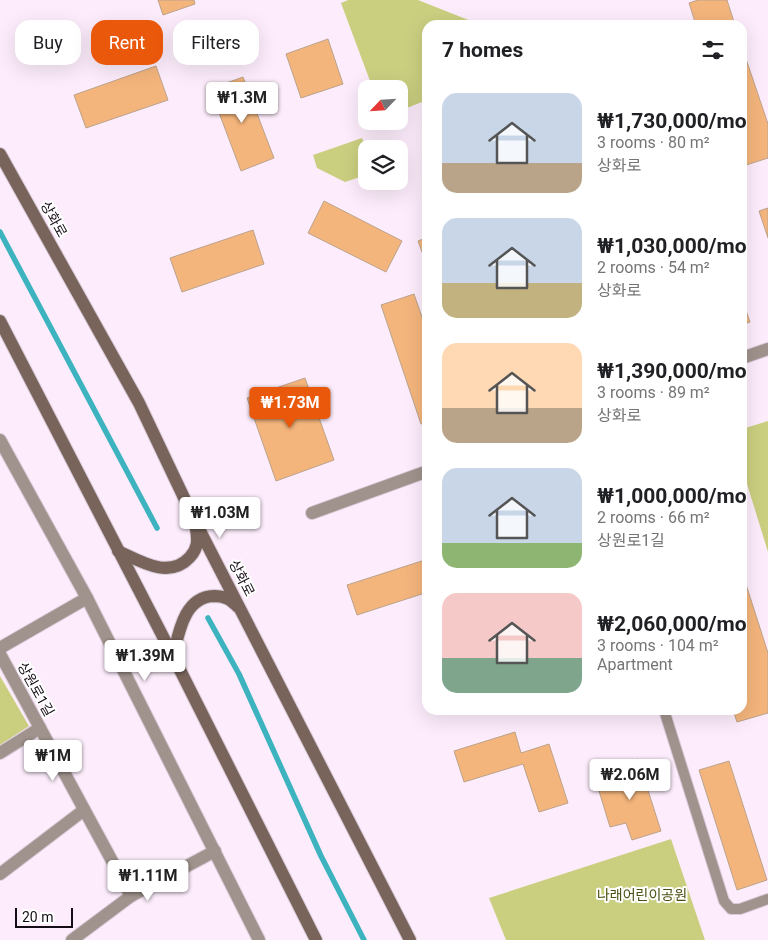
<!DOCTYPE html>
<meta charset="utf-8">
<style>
:root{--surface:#fff;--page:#f2f2f2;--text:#202124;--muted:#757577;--accent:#ea580c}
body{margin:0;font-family:Roboto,"Noto Sans KR",sans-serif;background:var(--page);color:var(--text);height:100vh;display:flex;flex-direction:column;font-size:19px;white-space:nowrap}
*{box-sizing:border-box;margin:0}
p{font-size:16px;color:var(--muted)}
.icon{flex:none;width:28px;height:28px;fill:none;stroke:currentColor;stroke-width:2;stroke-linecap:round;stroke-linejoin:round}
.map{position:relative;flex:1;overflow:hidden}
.panel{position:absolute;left:422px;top:20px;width:325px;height:695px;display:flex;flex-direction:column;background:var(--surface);border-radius:15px;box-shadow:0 5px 20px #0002}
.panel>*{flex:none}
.guide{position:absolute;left:15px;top:20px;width:332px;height:45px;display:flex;gap:10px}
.needle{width:32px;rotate:245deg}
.fabs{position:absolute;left:358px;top:80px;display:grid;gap:10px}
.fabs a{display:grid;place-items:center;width:50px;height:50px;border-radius:10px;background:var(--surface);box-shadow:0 5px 20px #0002;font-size:25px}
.scale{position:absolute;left:15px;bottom:12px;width:58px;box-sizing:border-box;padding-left:5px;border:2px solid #150d15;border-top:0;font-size:14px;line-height:18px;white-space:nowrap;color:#150d15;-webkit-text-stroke:4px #fff;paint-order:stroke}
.price{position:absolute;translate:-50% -42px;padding:0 11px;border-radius:5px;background:#fff;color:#222;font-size:16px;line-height:32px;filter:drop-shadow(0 1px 2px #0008)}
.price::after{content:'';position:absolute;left:50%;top:30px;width:15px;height:11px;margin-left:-8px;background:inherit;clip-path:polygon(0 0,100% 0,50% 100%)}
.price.on{background:var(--accent);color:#fff}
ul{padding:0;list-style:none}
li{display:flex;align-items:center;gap:15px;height:125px;padding:0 20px}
li span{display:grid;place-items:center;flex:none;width:140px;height:100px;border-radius:15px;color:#555}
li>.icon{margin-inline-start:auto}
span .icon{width:60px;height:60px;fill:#fffc;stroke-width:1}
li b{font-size:21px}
h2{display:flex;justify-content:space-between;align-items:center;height:60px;padding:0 20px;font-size:21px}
.chip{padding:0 18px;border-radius:15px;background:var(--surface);box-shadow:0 5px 20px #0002;font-size:18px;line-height:45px}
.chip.on{background:var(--accent);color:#fff}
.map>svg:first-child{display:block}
.green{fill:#cacf80}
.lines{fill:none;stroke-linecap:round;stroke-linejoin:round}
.stream{stroke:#3db3bf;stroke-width:5.5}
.building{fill:#f4b57c;stroke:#bca28c}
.service-casing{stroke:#d8c9d7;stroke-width:12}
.minor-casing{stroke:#d8c9d7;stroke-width:14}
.tertiary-casing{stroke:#d8c9d7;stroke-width:14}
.secondary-casing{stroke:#d8c9d7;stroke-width:14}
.service{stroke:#a0928c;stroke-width:10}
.minor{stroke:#a0928c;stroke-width:12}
.tertiary{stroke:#a0928c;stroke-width:12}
.secondary{stroke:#78645b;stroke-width:12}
.labels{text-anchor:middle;stroke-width:4;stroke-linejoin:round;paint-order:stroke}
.street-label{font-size:14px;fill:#150d15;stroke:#fff}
.park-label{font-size:14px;fill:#4d4f13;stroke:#fff}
</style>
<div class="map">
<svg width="768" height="940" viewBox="0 0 768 940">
<rect width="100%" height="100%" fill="#fdedfc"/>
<g class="green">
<polygon points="348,0 418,0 481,25 428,25 427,100 399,111 399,89 373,89 341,3"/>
<polygon points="362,138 366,149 366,175 345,182 317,168 313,155"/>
<polygon points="768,421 768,552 743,471 742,429"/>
<polygon points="0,676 29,726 0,745"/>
<polygon points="671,839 705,940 506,940 489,898"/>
</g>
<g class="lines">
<g class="stream">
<polyline points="0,232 157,528"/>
<polyline points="208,618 239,674 321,856 364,940"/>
</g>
</g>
<g class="building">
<polygon points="158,0 194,0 195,4 163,15"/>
<polygon points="698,0 727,0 735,25 696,25 689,3"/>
<polygon points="328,39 343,84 301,98 286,54"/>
<polygon points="742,47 768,124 768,158 743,166"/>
<polygon points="156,66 168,100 86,128 74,95"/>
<polygon points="243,77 274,158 241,171 210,89"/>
<polygon points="324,201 402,241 386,272 308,233"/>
<polygon points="768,208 768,238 759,211"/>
<polygon points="253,230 264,264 182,292 170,258"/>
<polygon points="428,237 428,268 418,241"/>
<polygon points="414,294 428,334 428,422 421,424 381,305"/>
<polygon points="742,299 750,322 742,325"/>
<polygon points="305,378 334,460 276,481 247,398"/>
<polygon points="428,559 428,592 357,615 347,585"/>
<polygon points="742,572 768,653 768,713 737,722 733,710 742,710"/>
<polygon points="515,732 521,753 549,744 568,803 539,812 523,764 464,782 454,751"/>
<polygon points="638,759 661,831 632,840 626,823 610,827 599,791 615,785 610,769"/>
<polygon points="729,761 767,880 737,890 699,770"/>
</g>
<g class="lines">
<defs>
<polyline id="service" points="664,710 724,901 731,909 740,909 768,899"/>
<g id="minor">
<polyline points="0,440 87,598 259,940"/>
<polyline points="0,648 87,598"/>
<polyline points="0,654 131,896"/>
<polyline points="0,753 40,728"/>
<polyline points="0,874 84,810"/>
<polyline points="72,940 131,896 215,851"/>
</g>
<g id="tertiary">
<polyline points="742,358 768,349"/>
<polyline points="312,513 428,471"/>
</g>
<g id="secondary">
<polyline points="0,154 139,403 196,523 410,940"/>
<polyline points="0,321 173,656 316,940"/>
<path d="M118 551C140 561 169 580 190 557 198 548 198 541 196 529"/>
<path d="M173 656C179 632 184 597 214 596 225 596 230 599 238 607"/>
</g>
</defs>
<use href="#service" class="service-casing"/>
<use href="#minor" class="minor-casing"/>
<use href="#tertiary" class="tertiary-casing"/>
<use href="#secondary" class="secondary-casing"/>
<use href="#service" class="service"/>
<use href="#minor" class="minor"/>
<use href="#tertiary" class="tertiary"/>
<use href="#secondary" class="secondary"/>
</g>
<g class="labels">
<g class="street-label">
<text transform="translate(54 219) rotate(61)" y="5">상화로</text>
<text transform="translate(242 578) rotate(63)" y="5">상화로</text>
<text transform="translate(36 689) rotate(61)" y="5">상원로1길</text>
</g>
<g class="park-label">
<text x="642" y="900">나래어린이공원</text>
</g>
</g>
</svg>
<div class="fabs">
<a><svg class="needle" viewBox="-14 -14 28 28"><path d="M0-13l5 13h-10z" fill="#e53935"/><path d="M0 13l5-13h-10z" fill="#757577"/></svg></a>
<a><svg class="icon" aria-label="layers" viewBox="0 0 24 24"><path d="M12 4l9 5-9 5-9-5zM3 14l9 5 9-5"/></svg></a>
</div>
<div class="scale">20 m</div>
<b class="price" style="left:242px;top:124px">₩1.3M</b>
<b class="price on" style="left:290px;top:429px">₩1.73M</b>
<b class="price" style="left:220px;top:539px">₩1.03M</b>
<b class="price" style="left:145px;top:682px">₩1.39M</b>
<b class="price" style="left:53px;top:782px">₩1M</b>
<b class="price" style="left:630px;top:801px">₩2.06M</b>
<b class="price" style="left:148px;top:902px">₩1.11M</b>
<div class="guide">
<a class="chip">Buy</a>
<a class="chip on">Rent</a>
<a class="chip">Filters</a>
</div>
<section class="panel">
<h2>7 homes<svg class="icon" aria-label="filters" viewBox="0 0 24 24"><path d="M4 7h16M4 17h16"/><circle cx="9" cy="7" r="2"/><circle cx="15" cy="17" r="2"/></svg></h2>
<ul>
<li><span style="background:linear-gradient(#c9d6e8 70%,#b9a48a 0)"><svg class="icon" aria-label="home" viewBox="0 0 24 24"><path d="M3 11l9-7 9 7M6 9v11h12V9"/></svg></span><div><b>₩1,730,000/mo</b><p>3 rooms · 80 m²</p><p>상화로</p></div></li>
<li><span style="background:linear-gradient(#c9d6e8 65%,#c2b280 0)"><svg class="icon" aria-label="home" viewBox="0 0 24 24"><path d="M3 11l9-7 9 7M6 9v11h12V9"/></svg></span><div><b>₩1,030,000/mo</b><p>2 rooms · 54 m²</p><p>상화로</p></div></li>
<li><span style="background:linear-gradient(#ffd9b3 65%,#b9a48a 0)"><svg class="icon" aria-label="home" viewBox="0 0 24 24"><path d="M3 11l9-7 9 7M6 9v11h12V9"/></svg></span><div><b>₩1,390,000/mo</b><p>3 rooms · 89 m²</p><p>상화로</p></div></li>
<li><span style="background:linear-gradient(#c9d6e8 75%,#8fb573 0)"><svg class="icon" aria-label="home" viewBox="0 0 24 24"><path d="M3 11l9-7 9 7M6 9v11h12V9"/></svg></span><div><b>₩1,000,000/mo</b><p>2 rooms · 66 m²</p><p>상원로1길</p></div></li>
<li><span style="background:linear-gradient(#f6c9c9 65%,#7fa58c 0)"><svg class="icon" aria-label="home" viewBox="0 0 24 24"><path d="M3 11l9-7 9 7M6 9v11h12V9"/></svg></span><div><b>₩2,060,000/mo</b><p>3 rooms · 104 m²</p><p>Apartment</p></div></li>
</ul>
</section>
</div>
